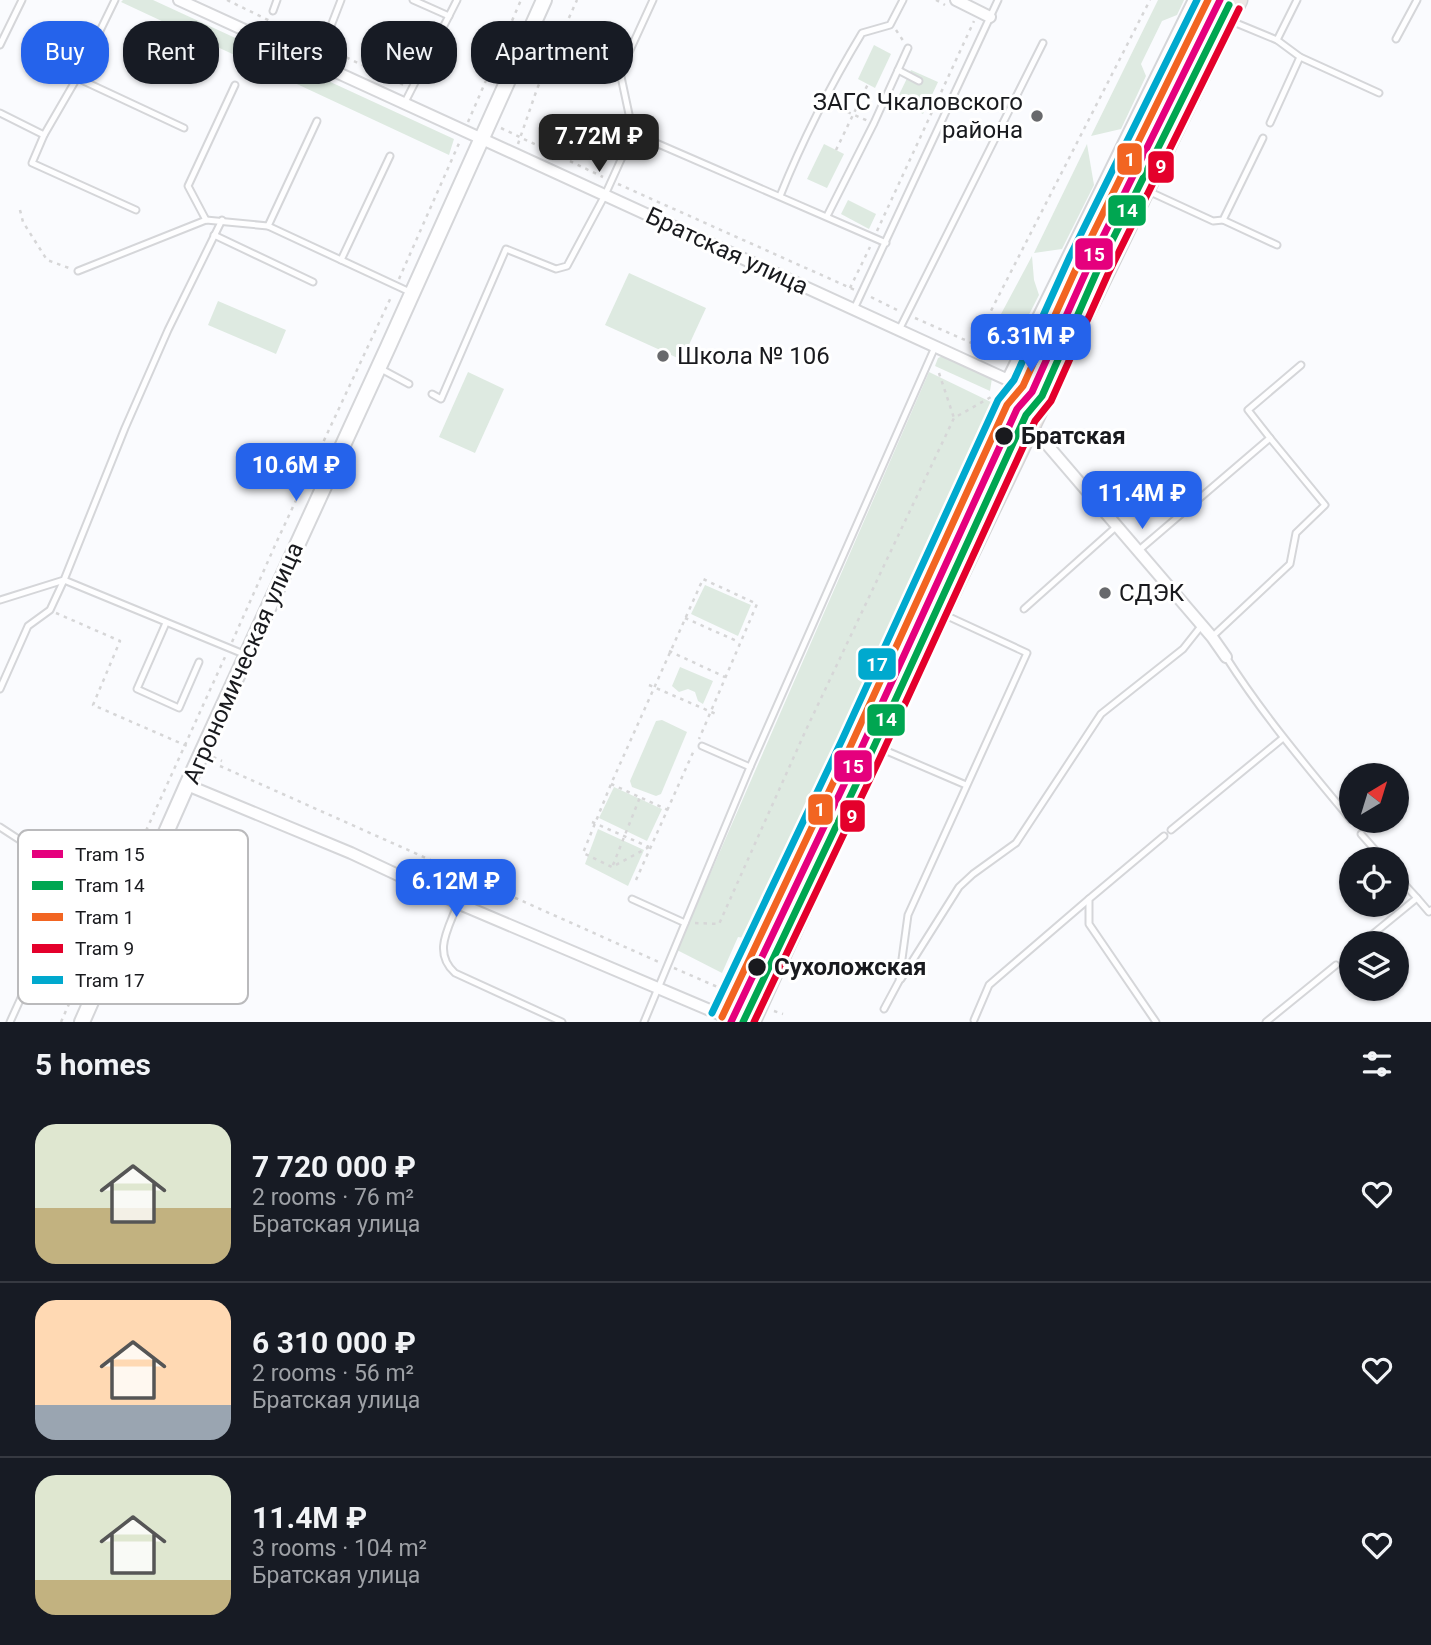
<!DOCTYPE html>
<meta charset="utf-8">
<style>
:root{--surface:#171b24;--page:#242831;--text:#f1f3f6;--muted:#9ea1a6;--line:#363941;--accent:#2563eb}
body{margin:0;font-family:Roboto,sans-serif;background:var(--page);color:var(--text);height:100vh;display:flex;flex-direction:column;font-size:26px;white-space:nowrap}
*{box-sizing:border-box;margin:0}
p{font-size:23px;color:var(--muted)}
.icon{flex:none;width:38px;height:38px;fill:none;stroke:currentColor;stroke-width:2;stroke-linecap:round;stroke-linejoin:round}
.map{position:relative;height:1022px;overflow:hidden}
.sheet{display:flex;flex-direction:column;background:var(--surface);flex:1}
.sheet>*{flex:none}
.top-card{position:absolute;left:21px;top:21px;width:700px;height:63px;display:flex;gap:14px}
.needle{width:46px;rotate:38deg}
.fabs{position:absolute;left:1339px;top:763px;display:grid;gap:14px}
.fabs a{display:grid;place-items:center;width:70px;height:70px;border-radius:50%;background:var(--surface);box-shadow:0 2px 5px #0004;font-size:35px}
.price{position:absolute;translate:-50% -60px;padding:0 16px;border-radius:14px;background:var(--accent);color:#fff;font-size:23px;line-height:46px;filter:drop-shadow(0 2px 4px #0008)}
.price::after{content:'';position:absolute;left:50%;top:42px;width:21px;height:16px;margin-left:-10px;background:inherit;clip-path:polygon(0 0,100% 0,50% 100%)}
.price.selected{background:#222;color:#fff}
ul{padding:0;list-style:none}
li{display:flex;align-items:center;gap:21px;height:175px;padding:0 35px}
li+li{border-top:2px solid var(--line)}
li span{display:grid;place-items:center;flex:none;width:196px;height:140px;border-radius:21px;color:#555}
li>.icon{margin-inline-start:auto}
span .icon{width:84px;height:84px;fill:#fffc;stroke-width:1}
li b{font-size:30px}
h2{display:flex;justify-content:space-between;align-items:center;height:84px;padding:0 35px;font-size:30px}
.chip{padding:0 24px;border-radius:28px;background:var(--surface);box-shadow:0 2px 5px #0004;font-size:24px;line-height:63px}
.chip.selected{background:var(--accent);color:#fff}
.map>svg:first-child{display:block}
.green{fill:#deeae1}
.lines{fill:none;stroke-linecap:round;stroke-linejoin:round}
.service-casing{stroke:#d5d6d9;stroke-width:9}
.minor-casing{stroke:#d5d6d9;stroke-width:14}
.tertiary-casing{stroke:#d5d6d9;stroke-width:18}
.primary-casing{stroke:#d4d4d6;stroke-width:21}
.path{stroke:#d6d6d7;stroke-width:2.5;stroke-dasharray:3.5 5;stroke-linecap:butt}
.service{stroke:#fefeff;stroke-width:5}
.minor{stroke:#fefeff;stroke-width:10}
.tertiary{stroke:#fefeff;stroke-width:14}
.primary{stroke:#ede8e5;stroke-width:18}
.tram-1-casing{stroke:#fff;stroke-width:12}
.tram-2-casing{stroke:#fff;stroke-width:12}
.tram-3-casing{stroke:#fff;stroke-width:12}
.tram-4-casing{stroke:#fff;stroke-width:12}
.tram-5-casing{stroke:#fff;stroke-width:12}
.tram-1{stroke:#e5007d;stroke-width:7}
.tram-2{stroke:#00a651;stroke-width:7}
.tram-3{stroke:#f26522;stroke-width:7}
.tram-4{stroke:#e4002b;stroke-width:7}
.tram-5{stroke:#00a9ce;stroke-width:7}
.poi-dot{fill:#68696c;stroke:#fff;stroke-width:2.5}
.stop-dot{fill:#191a1e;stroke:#fff;stroke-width:2.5}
.labels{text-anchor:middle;stroke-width:6;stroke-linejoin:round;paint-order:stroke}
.poi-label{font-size:24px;fill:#191a1e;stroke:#fff;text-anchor:start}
.street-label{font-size:24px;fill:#191a1e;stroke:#fff}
.stop-label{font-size:24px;font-weight:bold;fill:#191a1e;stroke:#fff;text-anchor:start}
.key{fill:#fff;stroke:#bababc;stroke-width:2}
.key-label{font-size:19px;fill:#191a1e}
.line-badge{stroke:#fff;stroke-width:2.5}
.badge-label{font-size:19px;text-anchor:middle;font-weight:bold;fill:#fff}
</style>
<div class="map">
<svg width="1431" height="1022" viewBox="0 0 1431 1022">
<rect width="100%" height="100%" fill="#fafbfe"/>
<g class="green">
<polygon points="123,0 153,0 454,139 449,155 121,2"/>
<polygon points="1158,0 1184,0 1177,15 1162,21 1141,64 1146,76 1121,129 1091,136"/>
<polygon points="874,45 891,54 875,88 858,79"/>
<polygon points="911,70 938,82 923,114 897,99"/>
<polygon points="824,144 844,154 827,188 807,179"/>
<polygon points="1087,144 1094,185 1062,249 1034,253"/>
<polygon points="848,200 876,214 869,229 841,214"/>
<polygon points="1032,256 1034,280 1039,295 1013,346 1003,341 1001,314"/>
<polygon points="629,273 706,308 682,360 605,325"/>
<polygon points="218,301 286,330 276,354 208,325"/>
<polygon points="945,355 992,378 990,391 935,366 938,358"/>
<polygon points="468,372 504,389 475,453 439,437"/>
<polygon points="929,372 995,404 744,938 738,937 722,973 677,950"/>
<polygon points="705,585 751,605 738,636 691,614"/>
<polygon points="680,667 713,681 703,704 698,701 695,692 688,689 679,692 672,686"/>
<polygon points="662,720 687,732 661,794 656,796 632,787 630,781 656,721"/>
<polygon points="614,787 662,809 647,841 599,818"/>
<polygon points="598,829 644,850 628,886 585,864"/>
</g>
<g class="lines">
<defs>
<g id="service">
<polyline points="413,0 449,16"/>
<polyline points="273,11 277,0"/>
<polyline points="1231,21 1277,40 1300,57 1379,93"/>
<polyline points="1396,39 1417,0"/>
<polyline points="1277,40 1297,0"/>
<polyline points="0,45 22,0"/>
<polyline points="317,62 341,0"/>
<polyline points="898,70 919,81"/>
<polyline points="77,78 184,128"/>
<polyline points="404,104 457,0"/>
<polyline points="0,113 44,135 77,78 115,0"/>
<polyline points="1270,123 1300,57"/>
<polyline points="633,133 886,243"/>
<polyline points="44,135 32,163 136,210"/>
<polyline points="1148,191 1213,221 1223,220 1263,138"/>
<path d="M780 196C803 139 830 86 862 33L890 25 903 0"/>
<polyline points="827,216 874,123 908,48"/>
<polyline points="206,220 188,186 235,85"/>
<polyline points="1223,220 1277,245"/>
<polyline points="268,226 317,121"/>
<polyline points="214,235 313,282"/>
<polyline points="341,260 390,156"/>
<polyline points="78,271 206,220 268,226 412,293"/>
<polyline points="854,309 998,0"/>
<polyline points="899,330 1043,43"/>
<polyline points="381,369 409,384"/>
<polyline points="1005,379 1191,0"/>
<polyline points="432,394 441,399 506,249 556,269 567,266 605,195 633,133 620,72 653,0"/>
<polyline points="1270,438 1248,410 1301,365"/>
<polyline points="1138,551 1270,438 1325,505 1296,533 1290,564 1213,636"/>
<polyline points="0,600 64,580 125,428 168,330 222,220"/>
<polyline points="1024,609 1117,526"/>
<polyline points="166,623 137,689 179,708 199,662"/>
<path d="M1226 657C1263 715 1307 767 1351 820"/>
<polyline points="0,689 28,626 50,610 64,580 246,655"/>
<polyline points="702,746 750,767"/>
<polyline points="882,749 966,785"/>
<polyline points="0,827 29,846 139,893"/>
<polyline points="1171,830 1283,738"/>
<polyline points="1361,834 1383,859"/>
<polyline points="1417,898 1429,912 1431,910"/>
<polyline points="632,899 685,923"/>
<path d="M458 903C449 928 432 952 455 973L562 1022"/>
<polyline points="1362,943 1417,898 1396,875"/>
<polyline points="1344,958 1351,952"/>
<polyline points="901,979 959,887 973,874 1016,843 1101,714 1183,649 1202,625"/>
<polyline points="884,1009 899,981 908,915 1027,653 945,615"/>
<polyline points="974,1020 989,985 1089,899"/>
<polyline points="10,1022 72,886"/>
<polyline points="644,1022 750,767 935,347"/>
<polyline points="1156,1022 1089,924 1089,899 1164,836"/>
<polyline points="1266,1022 1336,965"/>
</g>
<g id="minor">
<polyline points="179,0 1045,397"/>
<polyline points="956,0 990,17"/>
<polyline points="1032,427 1212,637 1226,657"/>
<polyline points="187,785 351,853 462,905 738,1022"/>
</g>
<polyline id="tertiary" points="82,1022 187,785 388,347 544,0"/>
<path id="primary" d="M751 1022C907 679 1072 339 1238 0"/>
</defs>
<use href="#service" class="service-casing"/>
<use href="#minor" class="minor-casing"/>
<use href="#tertiary" class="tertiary-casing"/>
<use href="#primary" class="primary-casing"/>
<g class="path">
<polyline points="227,0 315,43"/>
<polyline points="936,0 945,5"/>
<polyline points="896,30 904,42"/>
<polyline points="331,50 404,85"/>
<polyline points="832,105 868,121"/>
<polyline points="468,122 521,0"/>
<polyline points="501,128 603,177"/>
<polyline points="518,144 537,89 577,0"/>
<polyline points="836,150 868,84"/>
<polyline points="618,184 855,290"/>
<polyline points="20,210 23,222 47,260 69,268"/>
<polyline points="877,231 974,21"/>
<polyline points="399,279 460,141"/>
<polyline points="850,288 870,247"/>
<polyline points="871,297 899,311"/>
<polyline points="915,318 974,344 1150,0"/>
<polyline points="939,373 954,418"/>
<polyline points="56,613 120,641 93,705 187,746"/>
<polyline points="685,618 739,642"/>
<polyline points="232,642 277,541 392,295"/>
<polyline points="669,651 725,677"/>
<polyline points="649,685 716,714"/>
<polyline points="213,757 222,761"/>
<polyline points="220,766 661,963"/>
<polyline points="611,784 668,810"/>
<polyline points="592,822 649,847"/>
<polyline points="649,847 612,867 583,853 611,784 703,579 757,604 699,739"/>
<polyline points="613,865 640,797"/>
<polyline points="125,877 225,657"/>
<polyline points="636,880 695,748"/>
<polyline points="695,923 719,924 805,732 954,418 991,397"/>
<polyline points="674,968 745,999"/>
<polyline points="720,1002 1001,401"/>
<polyline points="774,1011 783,1014"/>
<polyline points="61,1022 118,893"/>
</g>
<use href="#service" class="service"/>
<use href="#minor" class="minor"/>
<use href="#tertiary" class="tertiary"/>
<use href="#primary" class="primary"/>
<defs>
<polyline id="tram-1" points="731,1022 861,749 1017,409 1032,392 1089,265 1220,0"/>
<polyline id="tram-2" points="743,1022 871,753 1026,415 1042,396 1098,269 1229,5"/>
<polyline id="tram-3" points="722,1017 851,745 1007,405 1023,386 1080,260 1208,0"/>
<polyline id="tram-4" points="754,1022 880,758 1035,421 1051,401 1108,274 1239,9"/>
<polyline id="tram-5" points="712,1013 842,740 998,400 1014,380 1070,256 1197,0"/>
</defs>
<use href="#tram-1" class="tram-1-casing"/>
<use href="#tram-2" class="tram-2-casing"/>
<use href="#tram-3" class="tram-3-casing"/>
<use href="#tram-4" class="tram-4-casing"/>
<use href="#tram-5" class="tram-5-casing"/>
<use href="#tram-1" class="tram-1"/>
<use href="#tram-2" class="tram-2"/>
<use href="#tram-3" class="tram-3"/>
<use href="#tram-4" class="tram-4"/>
<use href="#tram-5" class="tram-5"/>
</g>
<g class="poi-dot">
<circle cx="1037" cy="116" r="7"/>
<circle cx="663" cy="356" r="7"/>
<circle cx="1105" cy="593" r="7"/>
</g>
<g class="stop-dot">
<circle cx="1004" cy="436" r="10"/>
<circle cx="757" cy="967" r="10"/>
</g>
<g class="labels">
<g class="poi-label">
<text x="1023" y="110" text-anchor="end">ЗАГС Чкаловского<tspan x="1023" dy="28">района</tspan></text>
<text x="677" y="364">Школа № 106</text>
<text x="1119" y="601">СДЭК</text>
</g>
<g class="street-label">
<text transform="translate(727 251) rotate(25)" y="8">Братская улица</text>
<text transform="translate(243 663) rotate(-66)" y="8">Агрономическая улица</text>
</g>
<g class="stop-label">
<text x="1021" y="444">Братская</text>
<text x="774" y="975">Сухоложская</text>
</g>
</g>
<rect x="18" y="830" width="230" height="174" rx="10" class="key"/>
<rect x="32" y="850" width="31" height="8" fill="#e5007d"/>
<rect x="32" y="881" width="31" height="9" fill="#00a651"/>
<rect x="32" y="913" width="31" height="8" fill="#f26522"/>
<rect x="32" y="944" width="31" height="9" fill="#e4002b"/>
<rect x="32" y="976" width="31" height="8" fill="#00a9ce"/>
<g class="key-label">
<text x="75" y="861">Tram 15</text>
<text x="75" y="892">Tram 14</text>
<text x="75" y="924">Tram 1</text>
<text x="75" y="955">Tram 9</text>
<text x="75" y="987">Tram 17</text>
</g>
<g class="line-badge">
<rect x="1116" y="142" width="27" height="34" rx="7" fill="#f26522"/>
<rect x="1147" y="150" width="28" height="34" rx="7" fill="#e4002b"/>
<rect x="1107" y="194" width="40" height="33" rx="7" fill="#00a651"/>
<rect x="1074" y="237" width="40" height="34" rx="7" fill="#e5007d"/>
<rect x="857" y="647" width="40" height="34" rx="7" fill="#00a9ce"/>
<rect x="866" y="703" width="40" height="34" rx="7" fill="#00a651"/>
<rect x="833" y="749" width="40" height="34" rx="7" fill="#e5007d"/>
<rect x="807" y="793" width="27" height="33" rx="7" fill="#f26522"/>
<rect x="839" y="799" width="27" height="34" rx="7" fill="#e4002b"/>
</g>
<g class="badge-label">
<text x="1130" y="166">1</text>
<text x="1161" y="173">9</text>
<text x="1127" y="217">14</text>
<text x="1094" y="261">15</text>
<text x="877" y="671">17</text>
<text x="886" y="726">14</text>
<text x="853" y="773">15</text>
<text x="820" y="816">1</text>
<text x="852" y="823">9</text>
</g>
</svg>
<div class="fabs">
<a><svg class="needle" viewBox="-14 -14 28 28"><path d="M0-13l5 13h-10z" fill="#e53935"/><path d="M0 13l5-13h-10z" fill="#9ea1a6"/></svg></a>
<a><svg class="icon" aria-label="locate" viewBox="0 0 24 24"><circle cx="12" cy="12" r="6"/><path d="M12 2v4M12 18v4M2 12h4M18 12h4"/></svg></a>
<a><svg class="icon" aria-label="layers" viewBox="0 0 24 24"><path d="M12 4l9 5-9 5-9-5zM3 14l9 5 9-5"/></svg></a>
</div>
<b class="price selected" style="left:599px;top:174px">7.72M ₽</b>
<b class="price" style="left:1031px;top:374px">6.31M ₽</b>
<b class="price" style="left:296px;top:503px">10.6M ₽</b>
<b class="price" style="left:1142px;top:531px">11.4M ₽</b>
<b class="price" style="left:456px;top:919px">6.12M ₽</b>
<div class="top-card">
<a class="chip selected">Buy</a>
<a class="chip">Rent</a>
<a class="chip">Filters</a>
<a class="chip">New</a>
<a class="chip">Apartment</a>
</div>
</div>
<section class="sheet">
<h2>5 homes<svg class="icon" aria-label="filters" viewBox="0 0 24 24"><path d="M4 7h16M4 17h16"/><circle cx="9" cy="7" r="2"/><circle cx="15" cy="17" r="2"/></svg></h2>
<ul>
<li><span style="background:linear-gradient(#dfe7d0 60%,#c2b280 0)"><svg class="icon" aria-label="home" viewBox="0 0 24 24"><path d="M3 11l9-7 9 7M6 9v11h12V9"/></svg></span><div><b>7 720 000 ₽</b><p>2 rooms · 76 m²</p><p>Братская улица</p></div><svg class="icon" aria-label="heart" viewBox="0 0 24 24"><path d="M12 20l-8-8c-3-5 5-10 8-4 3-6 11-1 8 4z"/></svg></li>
<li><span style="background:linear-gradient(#ffd9b3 75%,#9aa5b1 0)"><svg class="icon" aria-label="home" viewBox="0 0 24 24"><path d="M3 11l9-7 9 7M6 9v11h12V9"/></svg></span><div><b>6 310 000 ₽</b><p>2 rooms · 56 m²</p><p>Братская улица</p></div><svg class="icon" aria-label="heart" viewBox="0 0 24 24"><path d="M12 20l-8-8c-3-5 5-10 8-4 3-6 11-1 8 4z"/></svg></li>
<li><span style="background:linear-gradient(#dfe7d0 75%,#c2b280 0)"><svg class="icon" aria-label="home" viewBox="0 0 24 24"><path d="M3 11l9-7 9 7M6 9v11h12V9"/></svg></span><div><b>11.4M ₽</b><p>3 rooms · 104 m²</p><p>Братская улица</p></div><svg class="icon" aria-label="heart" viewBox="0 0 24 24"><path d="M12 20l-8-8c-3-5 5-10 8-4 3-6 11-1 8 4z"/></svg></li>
</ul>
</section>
